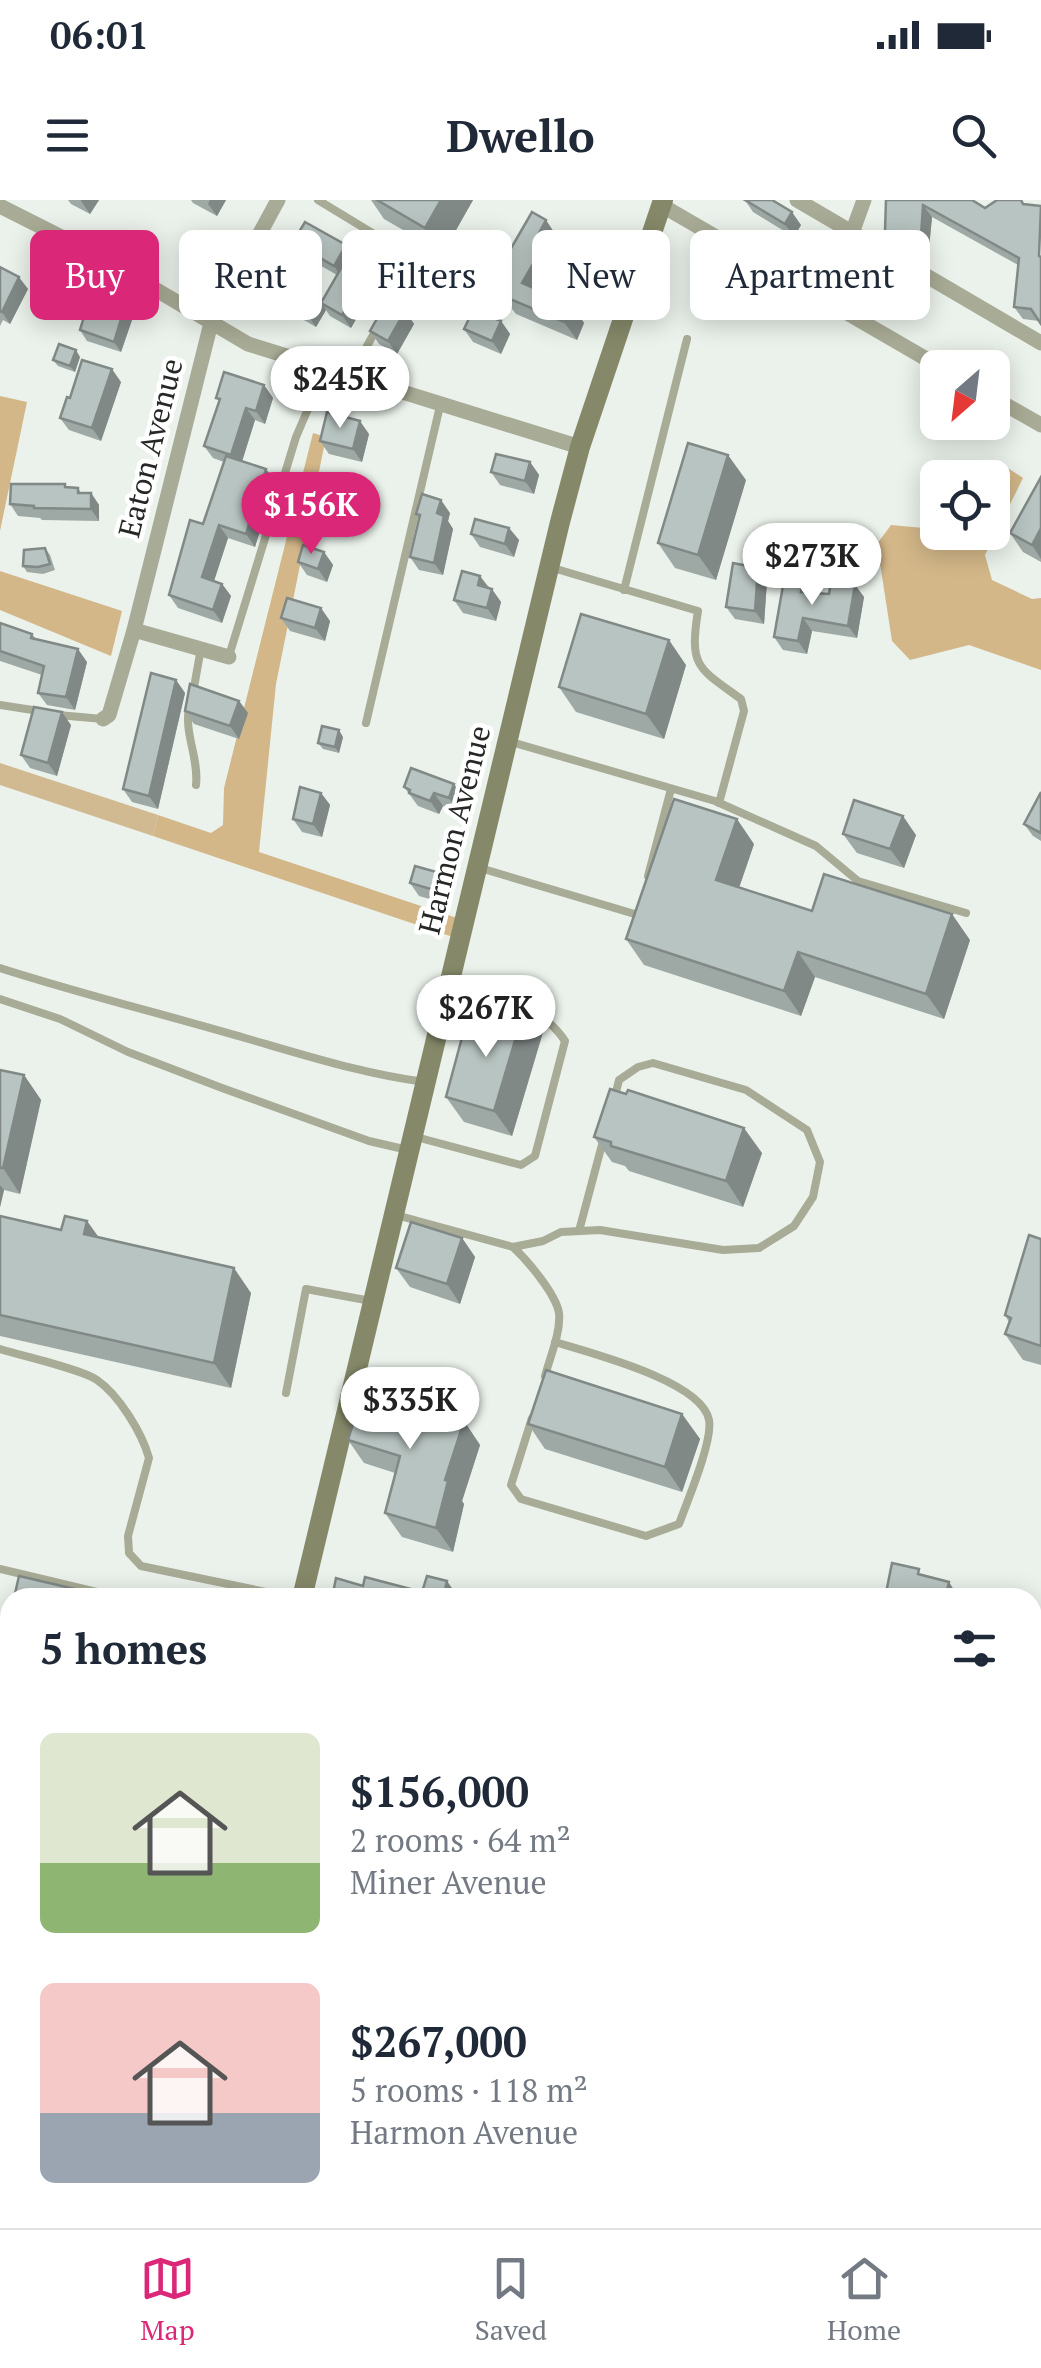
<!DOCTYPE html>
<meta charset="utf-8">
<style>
:root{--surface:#fff;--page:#f6f6f7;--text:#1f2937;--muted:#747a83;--line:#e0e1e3;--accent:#db2777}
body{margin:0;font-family:"PT Serif",serif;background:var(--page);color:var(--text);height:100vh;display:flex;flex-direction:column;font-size:38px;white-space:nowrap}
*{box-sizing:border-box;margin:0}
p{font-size:32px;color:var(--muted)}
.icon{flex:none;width:55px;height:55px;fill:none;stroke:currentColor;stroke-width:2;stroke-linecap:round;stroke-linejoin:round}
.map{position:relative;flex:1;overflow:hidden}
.details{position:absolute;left:0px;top:1388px;width:1042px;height:642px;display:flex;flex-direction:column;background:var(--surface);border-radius:30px 30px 0 0;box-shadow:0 5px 25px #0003}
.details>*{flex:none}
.hud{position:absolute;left:30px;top:30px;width:982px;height:90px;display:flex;gap:20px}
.needle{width:65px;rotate:208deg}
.controls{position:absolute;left:920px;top:150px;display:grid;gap:20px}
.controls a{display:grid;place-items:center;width:90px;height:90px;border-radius:15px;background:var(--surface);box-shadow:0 5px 25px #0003;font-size:50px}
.price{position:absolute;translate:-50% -85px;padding:0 22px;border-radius:35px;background:#fff;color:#222;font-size:32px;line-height:65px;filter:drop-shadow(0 2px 5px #0008)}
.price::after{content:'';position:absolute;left:50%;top:60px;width:30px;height:22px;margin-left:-15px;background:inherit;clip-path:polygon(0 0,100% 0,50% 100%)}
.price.current{background:var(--accent);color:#fff}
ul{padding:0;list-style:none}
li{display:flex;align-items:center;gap:30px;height:250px;padding:0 40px}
li span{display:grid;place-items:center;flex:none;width:280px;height:200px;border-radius:15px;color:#555}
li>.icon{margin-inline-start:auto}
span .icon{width:120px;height:120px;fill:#fffc;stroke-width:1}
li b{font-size:42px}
h2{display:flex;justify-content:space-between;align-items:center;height:120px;padding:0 40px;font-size:42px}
.pill{padding:0 35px;border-radius:15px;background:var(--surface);box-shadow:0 5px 25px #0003;font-size:35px;line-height:90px}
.pill.current{background:var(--accent);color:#fff}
.status{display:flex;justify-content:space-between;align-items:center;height:70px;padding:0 50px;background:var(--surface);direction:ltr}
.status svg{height:28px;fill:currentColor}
header{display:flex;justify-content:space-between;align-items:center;height:130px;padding:0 40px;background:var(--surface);font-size:45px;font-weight:700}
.tab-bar{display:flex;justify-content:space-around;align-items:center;height:140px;border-top:2px solid var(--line);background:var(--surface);font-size:28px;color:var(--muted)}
.tab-bar a{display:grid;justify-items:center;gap:5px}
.tab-bar .current{color:var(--accent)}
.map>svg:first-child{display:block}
.green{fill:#d1b991}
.forest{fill:#d3b789}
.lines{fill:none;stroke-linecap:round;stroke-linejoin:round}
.service{stroke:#a8ab95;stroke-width:8}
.minor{stroke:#a8ab95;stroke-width:15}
.secondary{stroke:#858969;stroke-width:20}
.wall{fill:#9ea9a6}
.shaded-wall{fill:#818987}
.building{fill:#b8c4c1;stroke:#818987;stroke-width:2.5}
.labels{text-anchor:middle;stroke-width:9;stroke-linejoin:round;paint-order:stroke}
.street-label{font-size:30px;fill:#252825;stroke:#fff}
</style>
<div class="status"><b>06:01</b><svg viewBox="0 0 49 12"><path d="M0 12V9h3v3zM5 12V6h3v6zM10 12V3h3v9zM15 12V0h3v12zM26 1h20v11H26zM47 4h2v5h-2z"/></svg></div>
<header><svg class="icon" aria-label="menu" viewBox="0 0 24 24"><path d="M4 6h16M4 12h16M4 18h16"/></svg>Dwello<svg class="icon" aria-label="search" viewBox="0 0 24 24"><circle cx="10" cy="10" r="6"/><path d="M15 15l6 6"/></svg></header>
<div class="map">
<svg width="1041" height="2028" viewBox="0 0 1041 2028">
<rect width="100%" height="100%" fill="#eaf2eb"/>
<g class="green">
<polygon points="0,563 158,615 153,636 0,585"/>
<polygon points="1033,1929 1041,1930 1041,2028 993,2028 996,2020 1032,2020"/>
<polygon points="482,2020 816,2020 814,2028 533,2028"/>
</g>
<g class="forest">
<polygon points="0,196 27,202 0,331"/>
<polygon points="313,233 326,237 276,484 259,652 457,718 453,737 153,636 158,615 211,633 223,625 224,588"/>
<polygon points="996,260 1023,278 985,355 992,380 1032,399 1041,398 1041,470 969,445 910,460 892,441 877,344 891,325 935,329 937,327 938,332 992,332 992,278 981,277"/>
<polygon points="0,371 122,411 111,456 0,410"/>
</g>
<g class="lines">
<g class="service">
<polyline points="318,0 415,59 475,74"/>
<polyline points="386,112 415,59"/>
<polyline points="351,175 377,128"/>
<path d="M553 368 698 411C689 467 698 468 741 499L744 511 719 603"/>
<polyline points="624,390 687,139"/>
<polyline points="229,456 296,237 326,167"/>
<polyline points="193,493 201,448"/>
<polyline points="0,505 39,511"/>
<path d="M189 507C184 534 199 558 196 585"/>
<polyline points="58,515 103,519"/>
<polyline points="366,523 440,206"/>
<polyline points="508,541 715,601 816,646 858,681 966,713"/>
<polyline points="480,668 638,715 640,709"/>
<polyline points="648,676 671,589"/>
<path d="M0 768C81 794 163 814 245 838 305 855 363 874 425 882"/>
<polyline points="0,799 60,819 128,852 222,888 369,941 408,950"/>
<path d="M416 937 521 965 535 956 565 841C541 804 492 792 452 780"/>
<polyline points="396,1015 513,1047 543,1041 561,1032 600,1030 723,1050 759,1048 794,1026 813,997 820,962 807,930 746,890 653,863 638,867 619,880 614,900"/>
<polyline points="579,1031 604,937"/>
<path d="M513 1047C527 1060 556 1094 559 1113 561 1132 550 1157 545 1176"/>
<path d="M0 1149C22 1156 81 1169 97 1180 119 1195 142 1233 149 1258L128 1336 129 1353 141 1366 295 1398"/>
<polyline points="286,1193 306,1089 371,1101"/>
<path d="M532 1218 511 1285 521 1299 646 1336 679 1324C687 1302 713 1241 709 1220 702 1181 590 1153 555 1142"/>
<polyline points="0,1369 122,1398"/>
<polyline points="0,1806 10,1807"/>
<polyline points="0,1859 10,1860"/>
<polyline points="0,1900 10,1901"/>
</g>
<g class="minor">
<polyline points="797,0 1041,143"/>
<polyline points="661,5 942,168"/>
<polyline points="0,6 99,56 248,144 580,247"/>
<polyline points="852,33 864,0"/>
<polyline points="992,197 1041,225"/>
<polyline points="134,430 229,457"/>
<polyline points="103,519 109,515 134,430 211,123 278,0"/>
<polyline points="1032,1750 1041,1754"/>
<polyline points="1032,1813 1041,1777"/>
<polyline points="414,2020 465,2028"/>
<polyline points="983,2028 984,2020"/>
</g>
<g class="secondary">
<polyline points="302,1398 560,322 580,247 663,0"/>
<polyline points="157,2028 159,2020"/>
</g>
</g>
<g class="wall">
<polygon points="68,0 99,0 90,14 71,4"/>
<polygon points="191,0 226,0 217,16 193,3"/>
<polygon points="371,0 473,0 443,53 384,19"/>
<polygon points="745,0 801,25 794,37 753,12"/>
<polygon points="886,0 985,8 997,0 1022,0 1025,5 1039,121 1023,119 1014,107 1018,65 932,17 929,48 899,47 893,44 885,31"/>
<polygon points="558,38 554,46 560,56 540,91 572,105 584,123 577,140 516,114 508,104 504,101 491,83"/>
<polygon points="293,42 346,45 355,58 350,67 374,88 351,128 330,116 326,110 316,127 274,103 265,90 323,99 337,75 302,55"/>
<polygon points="0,67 28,89 10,124 3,120 0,126"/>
<polygon points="56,99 133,117 121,152 87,141 80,130 84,117 64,110"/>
<polygon points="405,111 414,124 397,154 379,144 370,131"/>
<polygon points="501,121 510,134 501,154 473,142 464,129"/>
<polygon points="80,157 75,172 58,166 53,160"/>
<polygon points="121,182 101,241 69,230 60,218 70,198"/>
<polygon points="264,185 273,198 265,224 255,220 242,261 266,269 275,281 255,347 228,338 214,381 222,384 231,396 222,423 178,408 169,395 203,324 224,262 213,258 204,246 219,201 216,198"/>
<polygon points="369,234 362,262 329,254 320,241"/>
<polygon points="530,262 539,275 534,294 500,285 491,272"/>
<polygon points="1041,277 1041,362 1023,352 1010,333"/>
<polygon points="746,280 716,380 675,368 658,343"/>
<polygon points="67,287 78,288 81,293 91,293 99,305 99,321 42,320 40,318 18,316 10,304"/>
<polygon points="368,306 361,332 340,326 331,313"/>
<polygon points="450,313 448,321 453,329 443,375 419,370 410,357 419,319 416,314"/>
<polygon points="509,328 519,340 514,357 480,347 471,334"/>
<polygon points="45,348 50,355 55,370 43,374 27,372 23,366"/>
<polygon points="324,352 333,365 327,382 307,375 298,362"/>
<polygon points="480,376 501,402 496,421 463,413 454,400"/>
<polygon points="767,381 764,424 735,419 726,407"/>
<polygon points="855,385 864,397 857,438 812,431 807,454 783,450 774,437 810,393 829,394"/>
<polygon points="281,418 330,421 325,441 290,431"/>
<polygon points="0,423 32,434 36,439 87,462 75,510 47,505 38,493 42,475 0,461"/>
<polygon points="686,465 664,539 576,512 559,487"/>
<polygon points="176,480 185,493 158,609 132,602 123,589"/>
<polygon points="239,501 248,513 239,539 194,524 185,511"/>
<polygon points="71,525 57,576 30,568 21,555"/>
<polygon points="343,537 339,553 323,549 318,543"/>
<polygon points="404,587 463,597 458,611 443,606 439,614 418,606"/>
<polygon points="1041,592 1041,641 1033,636 1024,624"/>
<polygon points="321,593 330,605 322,637 302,632 293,619"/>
<polygon points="843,634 916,635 904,668 857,653"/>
<polygon points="754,644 739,688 812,711 970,740 944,819 815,777 801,816 644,765 626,739"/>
<polygon points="410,683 449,686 444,703 419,696"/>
<polygon points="543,832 512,936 464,922 446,897 489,837"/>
<polygon points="0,870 24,875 41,900 20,994 4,990 0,1007"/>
<polygon points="594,937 762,953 743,1007 629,971 625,966 612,962"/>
<polygon points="0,1016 61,1030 87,1021 98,1037 251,1093 231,1188 0,1136"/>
<polygon points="462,1038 475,1057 460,1104 410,1087 396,1068"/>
<polygon points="1041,1039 1041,1165 1023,1160 1005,1134 1009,1122 1005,1115"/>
<polygon points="682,1214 700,1239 682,1292 545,1249 528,1224"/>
<polygon points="464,1221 480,1245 462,1301 464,1304 453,1352 402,1337 385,1313 395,1273 364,1263 348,1240"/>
<polygon points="0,1467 10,1469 10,1714 0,1713"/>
<polygon points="1032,1533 1041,1535 1041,1612 1032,1610"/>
<polygon points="0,1911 10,1913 10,2020 85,2020 84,2028 0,2028"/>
</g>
<g class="shaded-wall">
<polygon points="81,0 99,0 90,14 81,1"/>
<polygon points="210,0 226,0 217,16 208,4"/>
<polygon points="441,0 473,0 443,53 425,28"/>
<polygon points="923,5 932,17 929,48 921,36"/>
<polygon points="792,12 801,25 794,37 785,24"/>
<polygon points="546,20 558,38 554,46 560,56 535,101 522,83 539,33"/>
<polygon points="346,45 355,58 343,79 334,66"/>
<polygon points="365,75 374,88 351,128 342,115"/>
<polygon points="19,77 28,89 10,124 2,112"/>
<polygon points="319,93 328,106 321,103 326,110 316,127 307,114"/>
<polygon points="572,105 584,123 577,140 564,122"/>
<polygon points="125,106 133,117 121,152 114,142"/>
<polygon points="405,111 414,124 397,154 388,141"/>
<polygon points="501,121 510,134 501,154 492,141"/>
<polygon points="76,150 80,157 75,172 70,166"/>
<polygon points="112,169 121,182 101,241 92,228"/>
<polygon points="264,185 273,198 265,224 256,211"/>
<polygon points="246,208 255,220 240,268 231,255"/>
<polygon points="360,221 369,234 362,262 353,249"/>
<polygon points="728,255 746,280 716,380 698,355"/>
<polygon points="530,262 539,275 534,294 525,281"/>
<polygon points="266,269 275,281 255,347 246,334"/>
<polygon points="91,293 99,305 99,321 91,309"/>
<polygon points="359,293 368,306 361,332 352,319"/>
<polygon points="441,300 450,313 448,321 453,329 443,375 434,363 437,313"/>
<polygon points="219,325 228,338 211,390 202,377"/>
<polygon points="509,328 519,340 514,357 505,344"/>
<polygon points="1041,328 1041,359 1032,345"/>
<polygon points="324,352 333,365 327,382 318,369"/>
<polygon points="758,368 767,381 764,424 755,411"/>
<polygon points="480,376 489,389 478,385"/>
<polygon points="222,384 231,396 222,423 213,410"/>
<polygon points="855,385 864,397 857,438 848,426"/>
<polygon points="492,389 501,402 496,421 487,408"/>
<polygon points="321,408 330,421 325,441 315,428"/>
<polygon points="803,418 812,431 807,454 798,441"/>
<polygon points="669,440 686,465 664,539 646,514"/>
<polygon points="78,449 87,462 75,510 66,497"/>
<polygon points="176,480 185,493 158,609 149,596"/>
<polygon points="239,501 248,513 239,539 230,526"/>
<polygon points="62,512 71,525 57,576 48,563"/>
<polygon points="339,530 343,537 339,553 335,547"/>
<polygon points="454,584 463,597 458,611 449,598"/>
<polygon points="321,593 330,605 322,637 313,624"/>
<polygon points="434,593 443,606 439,614 430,601"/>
<polygon points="903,616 916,635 904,668 890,649"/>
<polygon points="737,619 754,644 733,705 716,680"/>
<polygon points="440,673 449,686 444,703 434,690"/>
<polygon points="952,714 970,740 944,819 926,794"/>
<polygon points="798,752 815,777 801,816 784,791"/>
<polygon points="525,807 543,832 512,936 494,911"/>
<polygon points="24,875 41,900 20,994 3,968"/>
<polygon points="744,928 762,953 743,1007 726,981"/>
<polygon points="0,985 4,990 0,1007"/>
<polygon points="87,1021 105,1046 84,1034"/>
<polygon points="462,1038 475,1057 460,1104 447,1084"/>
<polygon points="234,1068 251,1093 231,1188 214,1163"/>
<polygon points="682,1214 700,1239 682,1292 665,1267"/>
<polygon points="464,1221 480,1245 462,1301 464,1304 453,1352 436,1328 445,1280"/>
<polygon points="447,1381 459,1398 443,1398"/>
<polygon points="949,1382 959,1398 945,1398"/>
<polygon points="34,2020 42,2020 48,2028 39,2028"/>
<polygon points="71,2020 85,2020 84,2028 76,2028"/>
<polygon points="848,2020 864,2020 863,2028 846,2028"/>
</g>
<g class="building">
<polygon points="377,0 441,0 425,28"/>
<polygon points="745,0 772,0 792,12 785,24"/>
<polygon points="886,0 972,0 985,8 997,0 1021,0 1023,4 1041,6 1039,56 1041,57 1041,124 1031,109 1014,107 1019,58 923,5 921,36 890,34 885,31"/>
<polygon points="532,12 546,20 539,33 548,38 522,83 572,105 564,122 503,96 506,91 491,83"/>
<polygon points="305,22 346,45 334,66 293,42"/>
<polygon points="344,63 365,75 342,115 321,103"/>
<polygon points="0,67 19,77 2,112 0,111"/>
<polygon points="277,70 319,93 307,114 265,90"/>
<polygon points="63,80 125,106 114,142 80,130 86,110 56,99"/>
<polygon points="387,101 405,111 388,141 370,131"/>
<polygon points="473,110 501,121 492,141 464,129"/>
<polygon points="59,144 76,150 70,166 53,160"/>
<polygon points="82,160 112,169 92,228 60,218 67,197 70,198"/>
<polygon points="224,172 264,185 256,211 246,208 231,255 204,246 220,199 216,198"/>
<polygon points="327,212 360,221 353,249 320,241"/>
<polygon points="688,243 728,255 698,355 658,343"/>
<polygon points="496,254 530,262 525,281 491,272"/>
<polygon points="226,256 266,269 246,334 219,325 202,377 222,384 213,410 169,395 190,320 203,324"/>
<polygon points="1041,277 1041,328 1032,345 1010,333"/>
<polygon points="11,284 65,284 65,287 78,288 78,293 91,293 91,309 34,308 34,306 10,304"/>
<polygon points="338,287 359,293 352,319 331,313"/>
<polygon points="422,294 441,300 437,313 444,316 434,363 410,357 420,315 416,314"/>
<polygon points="475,319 509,328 505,344 471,334"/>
<polygon points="303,345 324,352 318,369 298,362"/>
<polygon points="45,348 50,364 38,367 23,366 24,350"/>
<polygon points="733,363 758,368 755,411 726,407"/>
<polygon points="462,371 480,376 478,385 492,389 487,408 454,400"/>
<polygon points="784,380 803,383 801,392 829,394 831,381 855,385 848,426 803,418 798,441 774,437"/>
<polygon points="287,398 321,408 315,428 281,418"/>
<polygon points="581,414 669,440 646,514 559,487"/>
<polygon points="0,423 32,434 31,438 78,449 66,497 38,493 44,466 0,451"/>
<polygon points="151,473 176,480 149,596 123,589"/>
<polygon points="190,484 239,501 230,526 185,511"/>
<polygon points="34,507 62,512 48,563 21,555"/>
<polygon points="322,526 339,530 335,547 318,543"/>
<polygon points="411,568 454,584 449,598 434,593 430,601 409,593 410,590 404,587"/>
<polygon points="300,587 321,593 313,624 293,619"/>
<polygon points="1041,592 1041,633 1024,624"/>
<polygon points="674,599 737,619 716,680 812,711 824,674 952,714 926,794 798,752 784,791 626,739"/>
<polygon points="854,600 903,616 890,649 843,634"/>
<polygon points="415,666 440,673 434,690 410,683"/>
<polygon points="500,800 525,807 494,911 446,897 464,830 489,837"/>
<polygon points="0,870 24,875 3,968 0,968"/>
<polygon points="610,889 626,894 628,890 744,928 726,981 611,946 611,942 594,937"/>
<polygon points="0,1016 61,1030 65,1016 87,1021 84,1034 234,1068 214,1163 0,1115"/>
<polygon points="411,1022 462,1038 447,1084 396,1068"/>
<polygon points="1029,1035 1041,1039 1041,1146 1005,1134 1011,1118 1005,1115"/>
<polygon points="546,1170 682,1214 665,1267 528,1224"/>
<polygon points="364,1189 464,1221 445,1280 448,1281 436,1328 385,1313 400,1256 348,1240"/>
<polygon points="892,1363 919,1369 918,1374 949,1382 945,1398 885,1398"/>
<polygon points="19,1376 113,1398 14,1398"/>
<polygon points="427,1376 447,1381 443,1398 332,1398 336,1378 363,1386 365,1377 422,1392"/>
<polygon points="0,1467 10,1469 10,1570 0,1568"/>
<polygon points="1032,1533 1041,1535 1040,1596 1032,1594"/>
<polygon points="0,1584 10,1586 10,1692 0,1691"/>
<polygon points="0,1911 10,1913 10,2012 0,2011"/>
<polygon points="822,2020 848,2020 846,2028 820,2027"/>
</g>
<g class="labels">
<g class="street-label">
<text transform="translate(151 248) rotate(-76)" y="10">Eaton Avenue</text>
<text transform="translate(455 630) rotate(-76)" y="10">Harmon Avenue</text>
</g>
</g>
</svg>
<div class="controls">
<a><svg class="needle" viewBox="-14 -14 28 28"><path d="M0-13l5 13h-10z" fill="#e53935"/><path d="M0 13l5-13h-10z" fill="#747a83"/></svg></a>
<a><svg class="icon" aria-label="locate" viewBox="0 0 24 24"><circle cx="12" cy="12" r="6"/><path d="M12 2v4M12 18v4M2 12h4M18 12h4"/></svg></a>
</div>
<b class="price" style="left:340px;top:231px">$245K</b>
<b class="price current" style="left:311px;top:357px">$156K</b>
<b class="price" style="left:812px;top:408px">$273K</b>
<b class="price" style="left:486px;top:860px">$267K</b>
<b class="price" style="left:410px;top:1252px">$335K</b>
<div class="hud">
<a class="pill current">Buy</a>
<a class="pill">Rent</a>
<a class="pill">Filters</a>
<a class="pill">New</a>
<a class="pill">Apartment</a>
</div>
<section class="details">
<h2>5 homes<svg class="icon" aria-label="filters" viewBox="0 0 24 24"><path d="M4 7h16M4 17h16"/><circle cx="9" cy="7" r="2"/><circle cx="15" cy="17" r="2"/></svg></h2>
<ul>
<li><span style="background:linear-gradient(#dfe7d0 65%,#8fb573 0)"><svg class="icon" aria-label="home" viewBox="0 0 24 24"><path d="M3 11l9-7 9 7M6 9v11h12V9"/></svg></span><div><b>$156,000</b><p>2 rooms · 64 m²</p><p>Miner Avenue</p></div></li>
<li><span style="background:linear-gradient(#f6c9c9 65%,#9aa5b1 0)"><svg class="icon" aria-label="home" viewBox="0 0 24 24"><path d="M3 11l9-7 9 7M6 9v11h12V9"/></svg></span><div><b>$267,000</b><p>5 rooms · 118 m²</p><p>Harmon Avenue</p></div></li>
</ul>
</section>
</div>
<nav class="tab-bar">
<a class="current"><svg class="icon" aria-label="map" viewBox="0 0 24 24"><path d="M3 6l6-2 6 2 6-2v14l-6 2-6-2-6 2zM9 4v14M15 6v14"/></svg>Map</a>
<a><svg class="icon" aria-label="saved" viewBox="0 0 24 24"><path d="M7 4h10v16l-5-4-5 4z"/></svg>Saved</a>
<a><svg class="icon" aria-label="home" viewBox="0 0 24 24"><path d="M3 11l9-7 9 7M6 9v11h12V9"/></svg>Home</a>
</nav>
